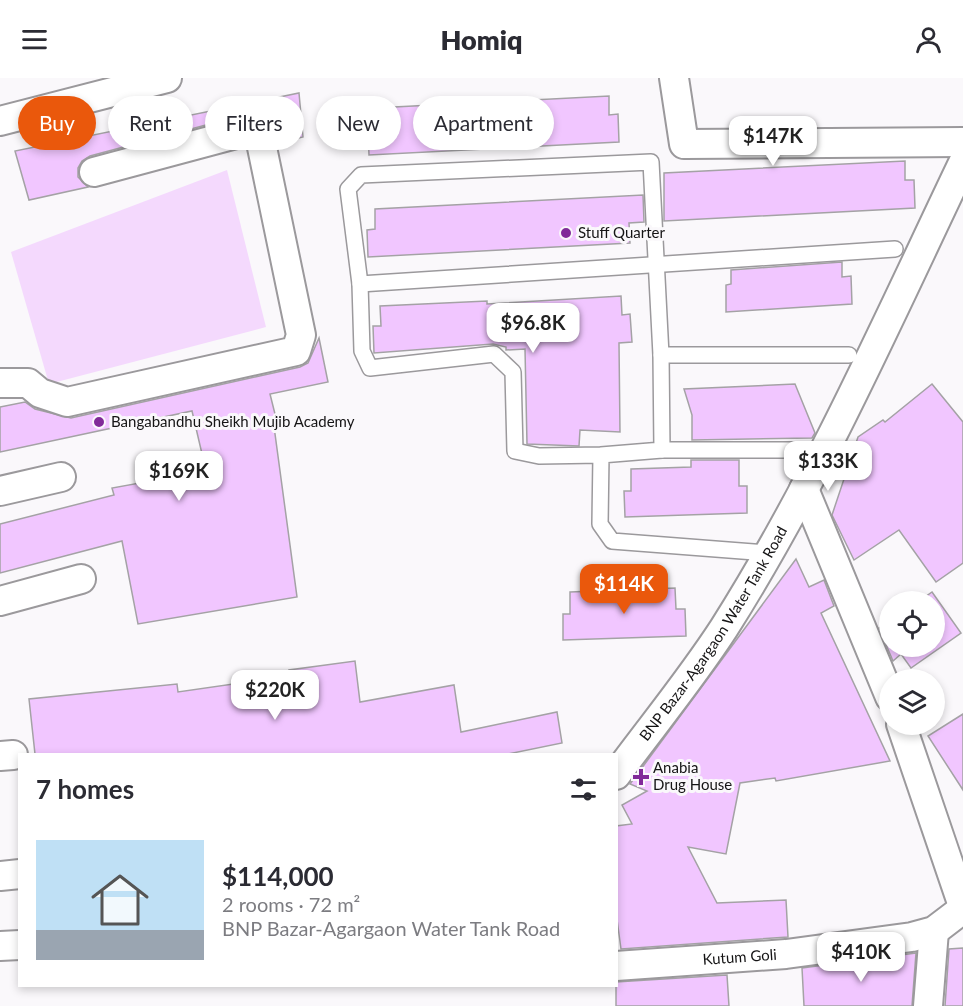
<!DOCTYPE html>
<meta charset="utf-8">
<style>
:root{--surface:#fff;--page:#f2f2f3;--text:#2b2b33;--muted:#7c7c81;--line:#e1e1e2;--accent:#ea580c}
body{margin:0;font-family:Lato,sans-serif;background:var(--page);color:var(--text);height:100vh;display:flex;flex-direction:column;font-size:22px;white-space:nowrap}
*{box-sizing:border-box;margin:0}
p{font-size:20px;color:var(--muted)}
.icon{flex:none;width:33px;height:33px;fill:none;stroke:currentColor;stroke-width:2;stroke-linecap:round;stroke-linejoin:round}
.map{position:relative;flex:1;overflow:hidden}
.panel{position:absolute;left:18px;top:675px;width:600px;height:234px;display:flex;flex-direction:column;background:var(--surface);border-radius:0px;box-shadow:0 3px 9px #0003}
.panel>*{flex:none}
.banner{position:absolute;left:18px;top:18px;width:600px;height:54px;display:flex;gap:12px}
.fabs{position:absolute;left:879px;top:513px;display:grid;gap:12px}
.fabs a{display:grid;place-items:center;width:66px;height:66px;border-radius:50%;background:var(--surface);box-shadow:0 3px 9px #0003;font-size:30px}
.price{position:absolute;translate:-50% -51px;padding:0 14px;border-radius:12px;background:#fff;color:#222;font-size:20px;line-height:39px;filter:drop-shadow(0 2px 3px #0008)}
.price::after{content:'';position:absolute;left:50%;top:36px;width:18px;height:14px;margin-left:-9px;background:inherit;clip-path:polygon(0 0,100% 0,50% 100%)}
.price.current{background:var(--accent);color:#fff}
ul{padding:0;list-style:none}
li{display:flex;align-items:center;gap:18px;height:150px;padding:0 18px}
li+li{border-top:2px solid var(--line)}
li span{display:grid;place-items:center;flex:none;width:168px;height:120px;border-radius:0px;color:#555}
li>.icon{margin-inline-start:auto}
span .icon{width:72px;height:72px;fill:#fffc;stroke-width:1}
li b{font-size:26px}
h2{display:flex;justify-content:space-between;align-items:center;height:72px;padding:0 18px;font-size:26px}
.tag{padding:0 21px;border-radius:27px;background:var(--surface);box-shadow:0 3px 9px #0003;font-size:21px;line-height:54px}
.tag.current{background:var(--accent);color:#fff}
header{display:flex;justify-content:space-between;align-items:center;height:78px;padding:0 18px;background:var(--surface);font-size:27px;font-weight:800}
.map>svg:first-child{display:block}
.park{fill:#f4d9fd}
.building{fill:#f1c6ff;stroke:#a4a2a5;stroke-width:1.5}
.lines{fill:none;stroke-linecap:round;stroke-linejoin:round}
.service-casing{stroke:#9b999c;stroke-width:18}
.minor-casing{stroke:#9b999c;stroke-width:32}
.service{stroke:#fff;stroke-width:15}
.minor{stroke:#fff;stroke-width:28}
.poi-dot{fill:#812a99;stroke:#faf8fb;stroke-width:2}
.labels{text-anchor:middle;stroke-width:6;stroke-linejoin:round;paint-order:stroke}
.poi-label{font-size:15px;fill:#151415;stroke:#faf8fb;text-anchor:start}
.street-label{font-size:15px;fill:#151415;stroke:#faf8fb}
</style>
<header><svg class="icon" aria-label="menu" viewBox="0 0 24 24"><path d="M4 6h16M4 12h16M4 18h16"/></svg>Homiq<svg class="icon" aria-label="person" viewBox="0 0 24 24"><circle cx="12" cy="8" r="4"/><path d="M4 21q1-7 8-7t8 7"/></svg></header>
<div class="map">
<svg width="963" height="928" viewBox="0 0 963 928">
<rect width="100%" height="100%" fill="#faf8fb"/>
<polygon class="park" points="227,92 266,249 49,306 11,174"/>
<g class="building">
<polygon points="299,15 303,59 278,65 272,45 266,40 232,40 90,78 82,83 78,90 78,99 88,109 29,122 15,73"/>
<polygon points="609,18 609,37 618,36 619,64 369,77 368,50 376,50 375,30"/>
<polygon points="905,83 905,102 914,102 915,130 664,143 664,95"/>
<polygon points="643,117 644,144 629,145 630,165 368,179 367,152 375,151 375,131"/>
<polygon points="842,184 842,199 851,198 852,226 726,234 726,207 731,206 731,192"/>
<polygon points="621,218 622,237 630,236 632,264 619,265 620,354 580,352 579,368 527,366 525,271 506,272 506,269 493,266 374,275 373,248 381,248 380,228 487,223 487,226"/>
<polygon points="319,260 328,304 270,316 276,340 273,341 297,519 138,546 122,463 0,495 0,446 114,417 112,410 206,393 192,333 0,374 0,329 25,324 35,331 71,340 300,289 308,285"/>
<polygon points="795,306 815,355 812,360 692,362 692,337 684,311"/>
<polygon points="932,306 963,344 963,485 936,504 899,452 854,482 832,437 858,359 883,342 885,344"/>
<polygon points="691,382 739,382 739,408 747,408 747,435 625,439 624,413 631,413 631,391 691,389"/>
<polygon points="796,481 809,509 824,502 834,528 821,535 890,683 776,703 775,700 740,705 726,776 688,769 717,825 786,822 788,859 621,871 616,834 616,748 632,746 622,727 647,713 630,706"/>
<polygon points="675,510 676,531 685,531 686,558 563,562 563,536 570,536 570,514"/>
<polygon points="932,514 961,555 911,590 901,576 893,583 879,550 890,543 890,568 934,568 934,524 918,524"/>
<polygon points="355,583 360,624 454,607 461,654 557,634 562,665 508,676 35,676 29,621 177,606 178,614 290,598 289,592"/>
<polygon points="963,636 963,712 928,658"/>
<polygon points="963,870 963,928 945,928 949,871"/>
<polygon points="916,875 912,928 804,928 802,890"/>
<polygon points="727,897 729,928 616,928 616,904"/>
</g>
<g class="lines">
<defs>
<g id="service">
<polyline points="360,206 895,171"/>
<polyline points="661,277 849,277"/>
<polyline points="662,372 792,372"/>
<polyline points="601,377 539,378 515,373 513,294 494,276 370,290 362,273 360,206 348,111 361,97 651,84 661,277 662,372 601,377 600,446 612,463 767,475"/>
</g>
<g id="minor">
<polyline points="674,0 684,66 963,64"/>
<polyline points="0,43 167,0"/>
<polyline points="0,305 28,305 40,315 67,324 296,273 301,257 259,55 236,56 94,94"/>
<polyline points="804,411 890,619"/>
<polyline points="0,413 61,399"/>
<polyline points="0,523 81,501"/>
<polyline points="901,646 963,828"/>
<polyline points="0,678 13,677"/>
<path id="s1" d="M616 697C652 648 691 601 724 550 817 403 888 242 963 85"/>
<polyline points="0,798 20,796"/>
<polyline points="0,868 20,867"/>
<path id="s2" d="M616 888 786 876 912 859 934 853 963 831"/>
<polyline points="928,928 934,853"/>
</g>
</defs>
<use href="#service" class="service-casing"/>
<use href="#minor" class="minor-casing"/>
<use href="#service" class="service"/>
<use href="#minor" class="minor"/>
</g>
<g class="poi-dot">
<circle cx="566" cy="155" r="6"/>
<circle cx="99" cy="344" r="6"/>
<path d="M638 690h6v6h6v6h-6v6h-6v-6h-6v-6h6z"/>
</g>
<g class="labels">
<g class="poi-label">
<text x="578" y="160">Stuff Quarter</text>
<text x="111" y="349">Bangabandhu Sheikh Mujib Academy</text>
<text x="653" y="695">Anabia<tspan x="653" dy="17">Drug House</tspan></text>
</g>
<g class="street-label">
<text dy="5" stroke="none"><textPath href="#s1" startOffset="172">BNP Bazar-Agargaon Water Tank Road</textPath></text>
<text dy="5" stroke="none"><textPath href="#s2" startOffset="124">Kutum Goli</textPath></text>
</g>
</g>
</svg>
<div class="fabs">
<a><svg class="icon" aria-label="locate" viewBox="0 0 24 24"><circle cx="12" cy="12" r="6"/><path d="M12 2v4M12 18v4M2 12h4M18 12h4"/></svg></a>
<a><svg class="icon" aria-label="layers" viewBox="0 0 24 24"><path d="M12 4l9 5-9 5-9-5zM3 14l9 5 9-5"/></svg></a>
</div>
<b class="price" style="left:773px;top:89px">$147K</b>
<b class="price" style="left:533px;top:276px">$96.8K</b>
<b class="price" style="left:828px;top:414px">$133K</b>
<b class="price" style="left:179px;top:424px">$169K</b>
<b class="price current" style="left:624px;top:537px">$114K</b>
<b class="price" style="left:275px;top:643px">$220K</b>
<b class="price" style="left:861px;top:905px">$410K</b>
<div class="banner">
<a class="tag current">Buy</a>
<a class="tag">Rent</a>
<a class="tag">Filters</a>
<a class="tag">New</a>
<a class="tag">Apartment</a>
</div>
<section class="panel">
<h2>7 homes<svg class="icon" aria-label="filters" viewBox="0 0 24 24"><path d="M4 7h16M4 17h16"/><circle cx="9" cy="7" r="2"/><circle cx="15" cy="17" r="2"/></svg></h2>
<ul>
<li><span style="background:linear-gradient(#bfe0f5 75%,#9aa5b1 0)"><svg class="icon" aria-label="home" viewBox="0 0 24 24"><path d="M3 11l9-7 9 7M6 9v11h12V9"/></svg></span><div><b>$114,000</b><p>2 rooms · 72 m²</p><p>BNP Bazar-Agargaon Water Tank Road</p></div></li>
</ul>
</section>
</div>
